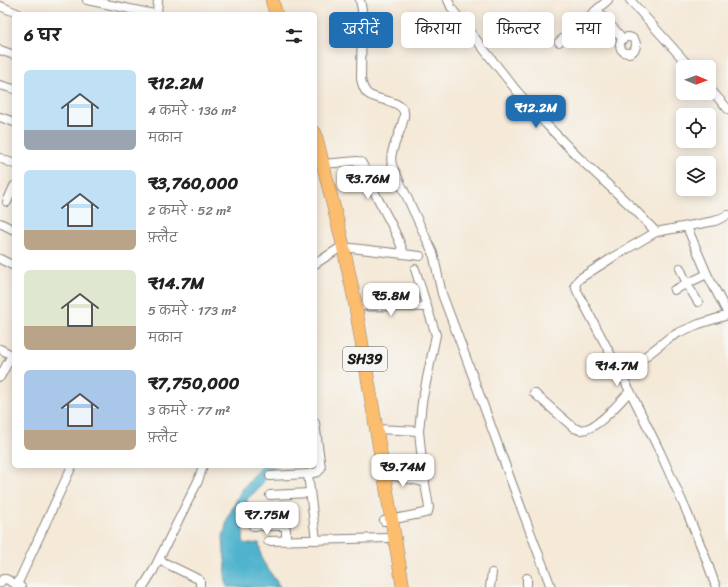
<!DOCTYPE html>
<html lang="hi">
<meta charset="utf-8">
<style>
:root{--surface:#fff;--page:#f6f6f6;--text:#222;--muted:#767676;--accent:#1f6fb2}
body{margin:0;font-family:Sriracha,"Playpen Sans Deva",sans-serif;background:var(--page);color:var(--text);height:100vh;display:flex;flex-direction:column;font-size:15px;white-space:nowrap}
*{box-sizing:border-box;margin:0}
p{font-size:13px;color:var(--muted)}
.icon{flex:none;width:22px;height:22px;fill:none;stroke:currentColor;stroke-width:2;stroke-linecap:round;stroke-linejoin:round}
.map{position:relative;flex:1;overflow:hidden}
.details{position:absolute;left:12px;top:12px;width:305px;height:456px;display:flex;flex-direction:column;background:var(--surface);border-radius:6px;box-shadow:0 2px 10px #0003}
.details>*{flex:none}
.hud{position:absolute;left:329px;top:12px;width:339px;height:36px;display:flex;gap:8px}
.needle{width:26px;rotate:91deg}
.tools{position:absolute;left:676px;top:60px;display:grid;gap:8px}
.tools a{display:grid;place-items:center;width:40px;height:40px;border-radius:6px;background:var(--surface);box-shadow:0 2px 10px #0003;font-size:20px}
.price{position:absolute;translate:-50% -34px;padding:0 9px;border-radius:8px;background:#fff;color:#222;font-size:13px;line-height:26px;filter:drop-shadow(0 1px 2px #0008)}
.price::after{content:'';position:absolute;left:50%;top:24px;width:12px;height:9px;margin-left:-6px;background:inherit;clip-path:polygon(0 0,100% 0,50% 100%)}
.price.on{background:var(--accent);color:#fff}
ul{padding:0;list-style:none}
li{display:flex;align-items:center;gap:12px;height:100px;padding:0 12px}
li span{display:grid;place-items:center;flex:none;width:112px;height:80px;border-radius:6px;color:#555}
li>.icon{margin-inline-start:auto}
span .icon{width:48px;height:48px;fill:#fffc;stroke-width:1}
li b{font-size:17px}
h2{display:flex;justify-content:space-between;align-items:center;height:48px;padding:0 12px;font-size:17px}
.tag{padding:0 14px;border-radius:6px;background:var(--surface);box-shadow:0 2px 10px #0003;font-size:14px;line-height:36px}
.tag.on{background:var(--accent);color:#fff}
.map>svg:first-child{display:block}
.water{fill:#4fb3ce;stroke:#366875}
.lines{fill:none;stroke-linecap:round;stroke-linejoin:round}
.street-casing{stroke:#88827a;stroke-width:10}
.primary-casing{stroke:#88827a;stroke-width:14}
.street{stroke:#fff;stroke-width:8}
.primary{stroke:#fcbd6e;stroke-width:13}
.labels{text-anchor:middle;stroke-width:3;stroke-linejoin:round;paint-order:stroke}
.shield{fill:#f6f6f2;stroke:#5d5d5c;stroke-width:1}
.shield-label{font-size:14px;font-weight:bold;fill:#1c1c1c}
</style>
<div class="map">
<svg width="728" height="587" viewBox="0 0 728 587">
<rect width="100%" height="100%" fill="#f6f6f2"/>
<filter id="ink" filterUnits="userSpaceOnUse"><feTurbulence type="fractalNoise" baseFrequency=".025" numOctaves="2"/><feDisplacementMap in="SourceGraphic" scale="8" xChannelSelector="R" yChannelSelector="G"/><feConvolveMatrix kernelMatrix="1 2 1 2 8 2 1 2 1" color-interpolation-filters="sRGB"/></filter>
<filter id="wash" filterUnits="userSpaceOnUse"><feTurbulence type="fractalNoise" baseFrequency=".012" numOctaves="4" result="noise"/><feDisplacementMap in="SourceGraphic" scale="16" xChannelSelector="R" yChannelSelector="G"/><feGaussianBlur stdDeviation="0.9" result="paint"/><feColorMatrix in="noise" values="0 0 0 0 0 0 0 0 0 0 0 0 0 0 0 0 0 1.4 0 .05"/><feComposite in="paint" operator="in"/></filter>
<g filter="url(#wash)">
<rect width="100%" height="100%" fill="#f5e9d8"/>
<polygon class="water" points="261,466 275,466 259,488 247,499 247,514 244,522 243,541 246,544 259,543 262,560 280,587 227,587 225,575 226,566 224,552 223,537 228,517 241,491"/>
</g>
<g filter="url(#ink)">
<g class="lines">
<defs>
<g id="street">
<polyline points="87,0 154,14"/>
<path d="M360 0 362 10 361 79C362 84 363 89 367 93 375 101 400 99 404 112 406 121 394 142 392 153 391 157 391 161 392 165L433 253 442 294 465 355 510 478 551 587"/>
<polyline points="448,0 452,9 516,90 546,124 579,158 634,209 656,232"/>
<polyline points="630,0 690,67"/>
<polyline points="0,6 19,14"/>
<polyline points="597,10 623,39"/>
<polyline points="157,14 158,0"/>
<circle cx="628" cy="45" r="8"/>
<polyline points="559,42 608,0"/>
<polyline points="0,50 14,55"/>
<polyline points="0,85 14,89"/>
<polyline points="709,88 728,109"/>
<polyline points="0,117 14,122"/>
<polyline points="0,158 14,164"/>
<path d="M323 164 357 161 361 162C367 171 370 181 374 191 384 212 397 231 404 254"/>
<polyline points="7,202 14,186"/>
<polyline points="0,223 14,230"/>
<polyline points="687,227 707,274 728,314"/>
<polyline points="343,247 420,256"/>
<polyline points="0,259 14,266"/>
<polyline points="315,264 338,249"/>
<polyline points="680,268 687,284 698,302"/>
<polyline points="415,269 436,335 422,402 419,431"/>
<polyline points="674,290 707,274"/>
<polyline points="356,306 427,307"/>
<polyline points="0,349 14,356"/>
<polyline points="619,372 637,363 669,338 680,332 699,324 728,315"/>
<polyline points="0,377 12,355"/>
<path d="M534 393 574 428C576 428 578 430 580 430 596 431 620 402 630 391"/>
<polyline points="377,429 419,431 423,472 429,507 428,512 425,513 384,521"/>
<polyline points="308,474 318,472 321,468 315,423"/>
<polyline points="384,474 425,482"/>
<polyline points="270,476 308,474 316,540"/>
<polyline points="270,495 310,493"/>
<polyline points="253,526 284,526 286,529 286,541"/>
<polyline points="268,541 388,538"/>
<polyline points="159,560 198,579 200,581 200,587"/>
<polyline points="0,583 3,579 6,579 21,587"/>
<polyline points="17,585 72,466"/>
<polyline points="143,587 153,571 198,481 203,466"/>
<polyline points="490,587 492,573"/>
<polyline points="527,587 527,578"/>
<polyline points="716,587 705,556 686,510 660,452 630,391 577,291 575,285 579,279 615,256 656,232 715,221 728,215"/>
</g>
<g id="primary">
<polyline points="272,0 276,14"/>
<polyline points="315,133 341,236 354,297 403,587"/>
</g>
</defs>
<use href="#street" class="street-casing"/>
<use href="#primary" class="primary-casing"/>
<use href="#street" class="street"/>
<use href="#primary" class="primary"/>
</g>
</g>
<g class="labels">
<rect class="shield" x="343" y="347" width="44" height="24" rx="3"/>
<g class="shield-label">
<text x="365" y="364">SH39</text>
</g>
</g>
</svg>
<div class="tools">
<a><svg class="needle" viewBox="-14 -14 28 28"><path d="M0-13l5 13h-10z" fill="#e53935"/><path d="M0 13l5-13h-10z" fill="#767676"/></svg></a>
<a><svg class="icon" aria-label="locate" viewBox="0 0 24 24"><circle cx="12" cy="12" r="6"/><path d="M12 2v4M12 18v4M2 12h4M18 12h4"/></svg></a>
<a><svg class="icon" aria-label="layers" viewBox="0 0 24 24"><path d="M12 4l9 5-9 5-9-5zM3 14l9 5 9-5"/></svg></a>
</div>
<b class="price on" style="left:536px;top:129px">₹12.2M</b>
<b class="price" style="left:368px;top:200px">₹3.76M</b>
<b class="price" style="left:391px;top:317px">₹5.8M</b>
<b class="price" style="left:617px;top:387px">₹14.7M</b>
<b class="price" style="left:403px;top:488px">₹9.74M</b>
<b class="price" style="left:267px;top:536px">₹7.75M</b>
<div class="hud">
<a class="tag on">खरीदें</a>
<a class="tag">किराया</a>
<a class="tag">फ़िल्टर</a>
<a class="tag">नया</a>
</div>
<section class="details">
<h2>6 घर<svg class="icon" aria-label="filters" viewBox="0 0 24 24"><path d="M4 7h16M4 17h16"/><circle cx="9" cy="7" r="2"/><circle cx="15" cy="17" r="2"/></svg></h2>
<ul>
<li><span style="background:linear-gradient(#bfe0f5 75%,#9aa5b1 0)"><svg class="icon" aria-label="home" viewBox="0 0 24 24"><path d="M3 11l9-7 9 7M6 9v11h12V9"/></svg></span><div><b>₹12.2M</b><p>4 कमरे · 136 m²</p><p>मकान</p></div></li>
<li><span style="background:linear-gradient(#bfe0f5 75%,#b9a48a 0)"><svg class="icon" aria-label="home" viewBox="0 0 24 24"><path d="M3 11l9-7 9 7M6 9v11h12V9"/></svg></span><div><b>₹3,760,000</b><p>2 कमरे · 52 m²</p><p>फ़्लैट</p></div></li>
<li><span style="background:linear-gradient(#dfe7d0 70%,#b9a48a 0)"><svg class="icon" aria-label="home" viewBox="0 0 24 24"><path d="M3 11l9-7 9 7M6 9v11h12V9"/></svg></span><div><b>₹14.7M</b><p>5 कमरे · 173 m²</p><p>मकान</p></div></li>
<li><span style="background:linear-gradient(#a9c7e8 75%,#b9a48a 0)"><svg class="icon" aria-label="home" viewBox="0 0 24 24"><path d="M3 11l9-7 9 7M6 9v11h12V9"/></svg></span><div><b>₹7,750,000</b><p>3 कमरे · 77 m²</p><p>फ़्लैट</p></div></li>
</ul>
</section>
</div>
